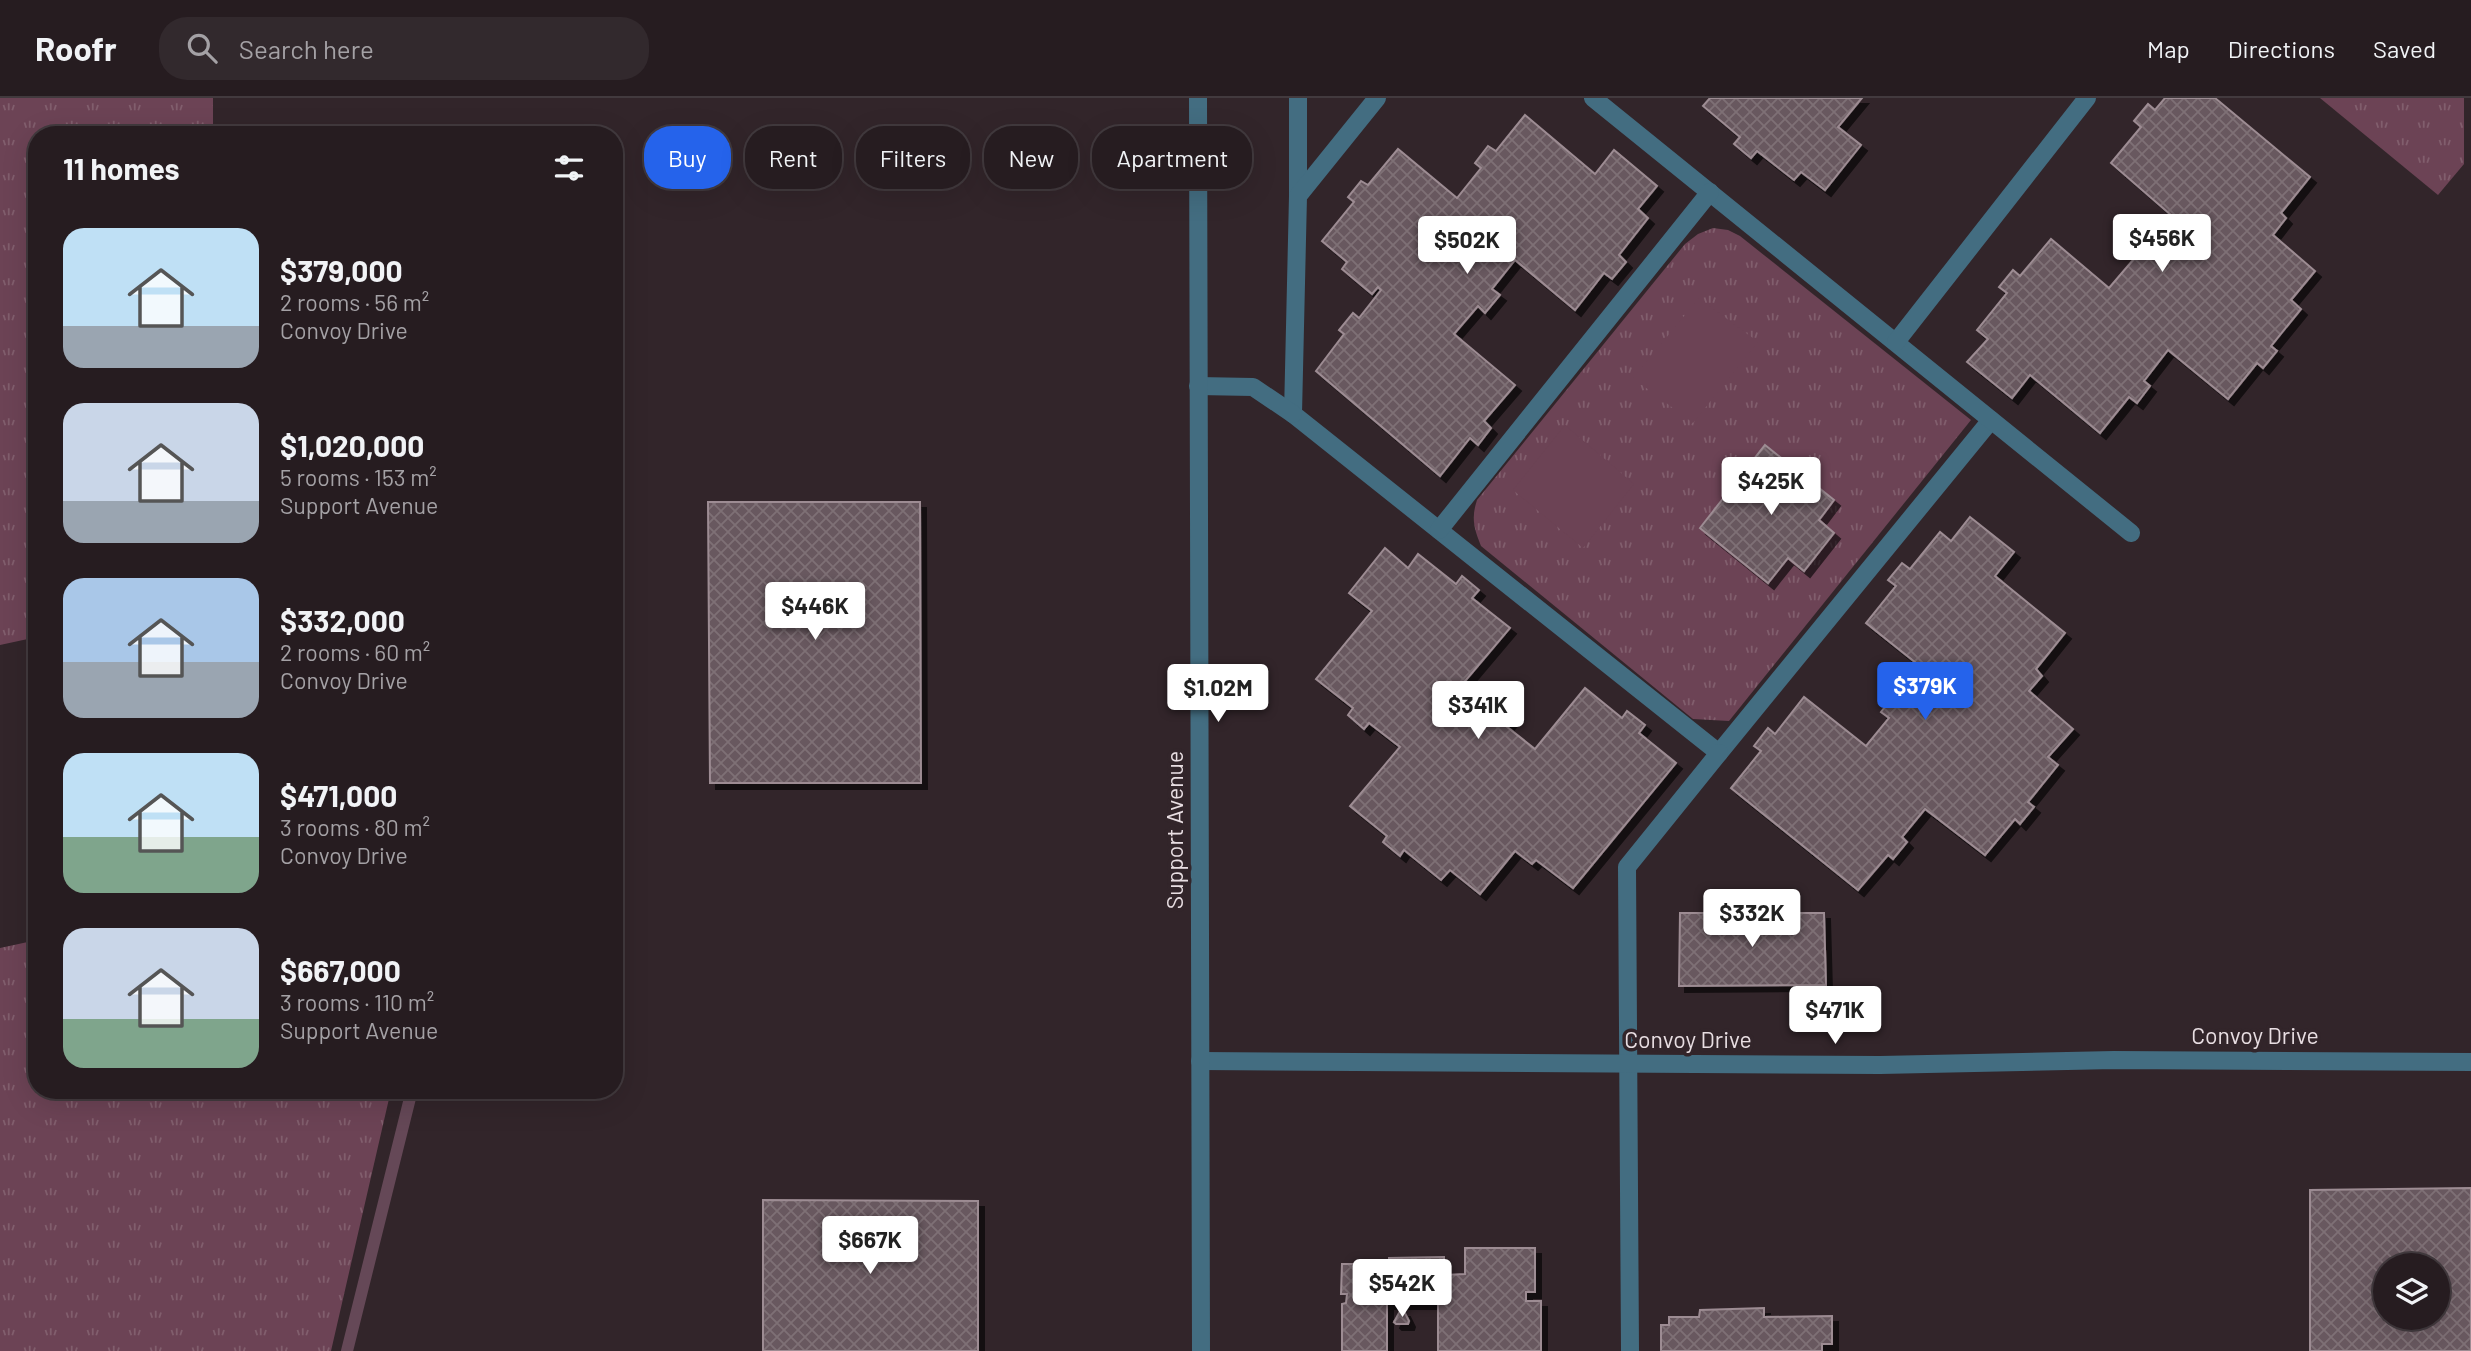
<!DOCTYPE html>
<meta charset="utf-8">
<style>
:root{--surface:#261c20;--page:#32292d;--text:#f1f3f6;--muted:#a4a1a5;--line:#423a3e;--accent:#2563eb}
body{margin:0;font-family:Barlow,sans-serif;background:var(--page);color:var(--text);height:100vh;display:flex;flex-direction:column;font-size:26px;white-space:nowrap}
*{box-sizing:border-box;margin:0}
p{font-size:23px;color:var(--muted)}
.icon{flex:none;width:38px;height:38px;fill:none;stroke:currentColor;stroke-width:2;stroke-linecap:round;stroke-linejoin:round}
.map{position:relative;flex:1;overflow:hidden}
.panel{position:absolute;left:28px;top:28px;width:595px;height:973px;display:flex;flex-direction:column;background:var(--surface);border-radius:28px;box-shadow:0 7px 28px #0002,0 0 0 2px var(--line)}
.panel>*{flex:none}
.banner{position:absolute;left:644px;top:28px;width:665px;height:63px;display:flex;gap:14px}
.fabs{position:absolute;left:2373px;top:1155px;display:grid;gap:14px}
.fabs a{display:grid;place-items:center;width:77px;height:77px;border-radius:50%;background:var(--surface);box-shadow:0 7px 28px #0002,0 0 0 2px var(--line);font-size:35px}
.price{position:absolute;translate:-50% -60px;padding:0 16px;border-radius:7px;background:#fff;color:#222;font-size:23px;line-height:46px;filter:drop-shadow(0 2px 4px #0008)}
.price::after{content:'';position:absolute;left:50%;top:42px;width:21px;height:16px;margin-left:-10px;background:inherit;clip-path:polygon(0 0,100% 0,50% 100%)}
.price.active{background:var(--accent);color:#fff}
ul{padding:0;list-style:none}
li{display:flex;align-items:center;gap:21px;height:175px;padding:0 35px}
li span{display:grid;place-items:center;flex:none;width:196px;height:140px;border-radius:21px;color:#555}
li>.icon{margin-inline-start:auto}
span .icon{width:84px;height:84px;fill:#fffc;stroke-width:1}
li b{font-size:30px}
h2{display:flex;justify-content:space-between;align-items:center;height:84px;padding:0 35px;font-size:30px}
.chip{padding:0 24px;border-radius:28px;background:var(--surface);box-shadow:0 7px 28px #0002,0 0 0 2px var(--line);font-size:24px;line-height:63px}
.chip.active{background:var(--accent);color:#fff}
header{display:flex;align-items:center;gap:42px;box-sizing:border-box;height:98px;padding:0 35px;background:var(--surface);border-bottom:2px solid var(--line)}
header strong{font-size:33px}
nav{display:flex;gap:38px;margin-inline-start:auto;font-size:24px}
.search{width:490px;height:63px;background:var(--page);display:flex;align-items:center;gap:18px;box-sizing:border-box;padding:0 24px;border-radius:28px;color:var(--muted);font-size:26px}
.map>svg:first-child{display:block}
.grass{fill:url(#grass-tufts)}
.garden{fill:#6c4355}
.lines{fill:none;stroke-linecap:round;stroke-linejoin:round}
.stream{stroke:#654857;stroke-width:12}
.building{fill:url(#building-cross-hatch);stroke:#9d8c93;stroke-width:2;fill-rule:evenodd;filter:url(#shadow)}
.pedestrian{stroke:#436d81;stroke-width:18}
.minor{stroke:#436d81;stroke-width:18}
.tertiary{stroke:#436d81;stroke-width:18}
.labels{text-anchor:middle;stroke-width:7;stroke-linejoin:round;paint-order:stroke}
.street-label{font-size:23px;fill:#e8dee2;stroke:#32252a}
</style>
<header>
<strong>Roofr</strong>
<div class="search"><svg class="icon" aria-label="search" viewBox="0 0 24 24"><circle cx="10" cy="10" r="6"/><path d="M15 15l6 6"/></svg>Search here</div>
<nav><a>Map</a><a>Directions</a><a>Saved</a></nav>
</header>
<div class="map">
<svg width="2471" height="1253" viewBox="0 0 2471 1253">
<defs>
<pattern id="grass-tufts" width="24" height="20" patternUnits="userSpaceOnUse" patternTransform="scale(1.75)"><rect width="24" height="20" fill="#6c4355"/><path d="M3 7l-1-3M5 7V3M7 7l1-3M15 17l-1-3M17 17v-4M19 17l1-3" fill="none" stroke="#815e6d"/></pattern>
<pattern id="building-cross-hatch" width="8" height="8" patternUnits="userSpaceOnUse" patternTransform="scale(1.75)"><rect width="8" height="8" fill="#68585e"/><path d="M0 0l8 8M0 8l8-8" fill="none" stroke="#7e7075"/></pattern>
<filter id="shadow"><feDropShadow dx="6" dy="6" stdDeviation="0" flood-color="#0009"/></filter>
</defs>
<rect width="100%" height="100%" fill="#32252a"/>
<g class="grass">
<polygon points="0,0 213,0 213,37 37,37 37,539 0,547"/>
<polygon points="2320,0 2464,0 2464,66 2438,97"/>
<path d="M1713 130 1728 132 1740 138 1971 322 1729 623 1693 621 1481 448C1474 431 1471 420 1477 402L1685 146 1698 136Z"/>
<polygon points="37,842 37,992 391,992 331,1253 0,1253 0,850"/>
</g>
<g class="garden">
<polygon points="1699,200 1758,244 1693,325 1633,280"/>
<polygon points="1565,327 1634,386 1583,450 1513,392"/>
</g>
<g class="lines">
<polyline class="stream" points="347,1253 412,992"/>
</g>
<g class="building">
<polygon points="1710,0 1862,0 1838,29 1861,47 1825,92 1801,74 1794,82 1757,53 1751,60 1734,46 1740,39 1703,8"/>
<polygon points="2165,0 2215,0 2310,79 2281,115 2286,120 2273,137 2315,173 2291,202 2301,211 2271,248 2277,253 2263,270 2257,265 2228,301 2168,252 2144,283 2150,288 2137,305 2129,299 2100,335 2030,277 2012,300 1967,264 1988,241 1977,232 2007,195 1999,189 2013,172 2020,178 2051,141 2109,190 2133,162 2126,155 2139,138 2148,144 2171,117 2111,65 2141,29 2134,23 2148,6 2155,12"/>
<polygon points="1525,17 1595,76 1614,52 1657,88 1638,111 1648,120 1619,157 1626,164 1612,181 1604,175 1575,212 1515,162 1492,191 1500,197 1485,215 1478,208 1454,236 1515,287 1484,323 1491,330 1478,347 1470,340 1440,378 1316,273 1344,236 1339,232 1353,215 1359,220 1381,192 1378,189 1372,196 1342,171 1347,164 1322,143 1354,104 1348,99 1361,83 1368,87 1398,51 1457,100 1481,70 1475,65 1488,48 1496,53"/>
<polygon points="1765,347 1834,402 1819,422 1834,435 1804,473 1788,460 1768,485 1700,430"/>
<polygon points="708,404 920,404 921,685 710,685"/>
<polygon points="1970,419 2014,454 1995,478 2065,535 2036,571 2042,578 2029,593 2073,631 2048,659 2058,667 2028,704 2034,709 2020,726 2015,721 1985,757 1925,711 1902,739 1907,744 1893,761 1888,757 1858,792 1731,690 1761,653 1754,648 1768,630 1775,636 1804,599 1866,648 1889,620 1881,614 1895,596 1903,602 1926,573 1866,525 1896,488 1888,482 1902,465 1910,471 1940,434 1951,443"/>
<polygon points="1385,450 1408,470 1418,456 1456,486 1462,478 1479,492 1472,500 1510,530 1460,589 1490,613 1496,606 1513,620 1506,628 1535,651 1585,590 1622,620 1627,613 1645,627 1639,635 1676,665 1573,790 1536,762 1532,766 1515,753 1480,796 1450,772 1441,782 1404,752 1400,758 1383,744 1387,738 1350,708 1400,649 1369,625 1364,631 1348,617 1353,610 1316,581 1372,513 1349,495"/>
<polygon points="1680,815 1824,815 1826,887 1679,888"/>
<path d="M2471 1090V1253H2310V1092ZM2385 1167H2438V1220H2385Z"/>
<polygon points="763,1102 978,1103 978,1253 763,1253"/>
<polygon points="1465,1150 1535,1150 1535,1194 1526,1194 1526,1203 1541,1203 1541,1253 1438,1253 1438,1205 1387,1205 1387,1253 1342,1253 1342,1206 1346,1205 1347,1196 1341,1196 1342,1166 1377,1166 1377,1172 1389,1172 1389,1160 1444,1159 1444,1177 1465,1176"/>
<polygon points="1764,1210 1764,1219 1832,1218 1832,1246 1822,1246 1822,1253 1661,1253 1661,1227 1669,1227 1669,1219 1699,1219 1700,1212"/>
<polygon points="1400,1213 1404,1213 1409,1223 1408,1226 1396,1226 1394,1224"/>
</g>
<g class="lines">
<g class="pedestrian">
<polyline points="1298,0 1298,98"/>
<polyline points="1377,0 1298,98 1293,316 1719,655 1991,322"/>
<polyline points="1593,0 2131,435"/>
<polyline points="1896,244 2087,0"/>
<polyline points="1198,288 1253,289 1293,316"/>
<polyline points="1439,432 1710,94"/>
<polyline points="1630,1253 1627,769 1719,655"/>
</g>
<polyline class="minor" points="1200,963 1880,967 2114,962 2471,964"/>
<polyline class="tertiary" points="1198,0 1201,1253"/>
</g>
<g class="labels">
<g class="street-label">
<text transform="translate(1175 732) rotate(-90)" y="8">Support Avenue</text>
<text x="2255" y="946">Convoy Drive</text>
<text x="1688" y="950">Convoy Drive</text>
</g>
</g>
</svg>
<div class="fabs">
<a><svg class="icon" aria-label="layers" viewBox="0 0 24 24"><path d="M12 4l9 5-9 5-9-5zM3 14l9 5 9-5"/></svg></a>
</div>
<b class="price" style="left:2162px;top:176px">$456K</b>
<b class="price" style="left:1467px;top:178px">$502K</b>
<b class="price" style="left:1771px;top:419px">$425K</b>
<b class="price" style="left:815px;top:544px">$446K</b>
<b class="price active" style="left:1925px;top:624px">$379K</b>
<b class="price" style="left:1218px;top:626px">$1.02M</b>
<b class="price" style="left:1478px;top:643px">$341K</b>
<b class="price" style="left:1752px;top:851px">$332K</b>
<b class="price" style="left:1835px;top:948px">$471K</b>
<b class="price" style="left:870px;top:1178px">$667K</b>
<b class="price" style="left:1402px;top:1221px">$542K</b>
<div class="banner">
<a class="chip active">Buy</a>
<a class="chip">Rent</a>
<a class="chip">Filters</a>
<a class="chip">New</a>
<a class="chip">Apartment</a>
</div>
<section class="panel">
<h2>11 homes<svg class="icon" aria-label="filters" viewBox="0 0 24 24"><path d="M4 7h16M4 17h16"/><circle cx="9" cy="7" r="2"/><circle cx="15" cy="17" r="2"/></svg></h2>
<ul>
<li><span style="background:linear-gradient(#bfe0f5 70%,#9aa5b1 0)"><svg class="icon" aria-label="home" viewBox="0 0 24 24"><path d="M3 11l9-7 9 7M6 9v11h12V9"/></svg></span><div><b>$379,000</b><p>2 rooms · 56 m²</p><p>Convoy Drive</p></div></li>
<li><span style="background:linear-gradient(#c9d6e8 70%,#9aa5b1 0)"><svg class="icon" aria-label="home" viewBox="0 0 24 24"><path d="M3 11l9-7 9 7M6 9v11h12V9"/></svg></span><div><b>$1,020,000</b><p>5 rooms · 153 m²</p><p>Support Avenue</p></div></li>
<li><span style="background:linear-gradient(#a9c7e8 60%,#9aa5b1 0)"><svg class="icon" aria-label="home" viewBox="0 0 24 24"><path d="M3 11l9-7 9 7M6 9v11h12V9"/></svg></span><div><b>$332,000</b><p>2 rooms · 60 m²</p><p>Convoy Drive</p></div></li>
<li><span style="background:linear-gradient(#bfe0f5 60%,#7fa58c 0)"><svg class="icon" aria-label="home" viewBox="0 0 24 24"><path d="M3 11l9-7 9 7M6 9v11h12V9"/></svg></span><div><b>$471,000</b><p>3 rooms · 80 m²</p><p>Convoy Drive</p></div></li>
<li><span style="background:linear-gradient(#c9d6e8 65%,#7fa58c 0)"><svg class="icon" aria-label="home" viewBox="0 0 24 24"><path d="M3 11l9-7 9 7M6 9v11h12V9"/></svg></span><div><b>$667,000</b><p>3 rooms · 110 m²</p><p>Support Avenue</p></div></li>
</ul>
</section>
</div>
